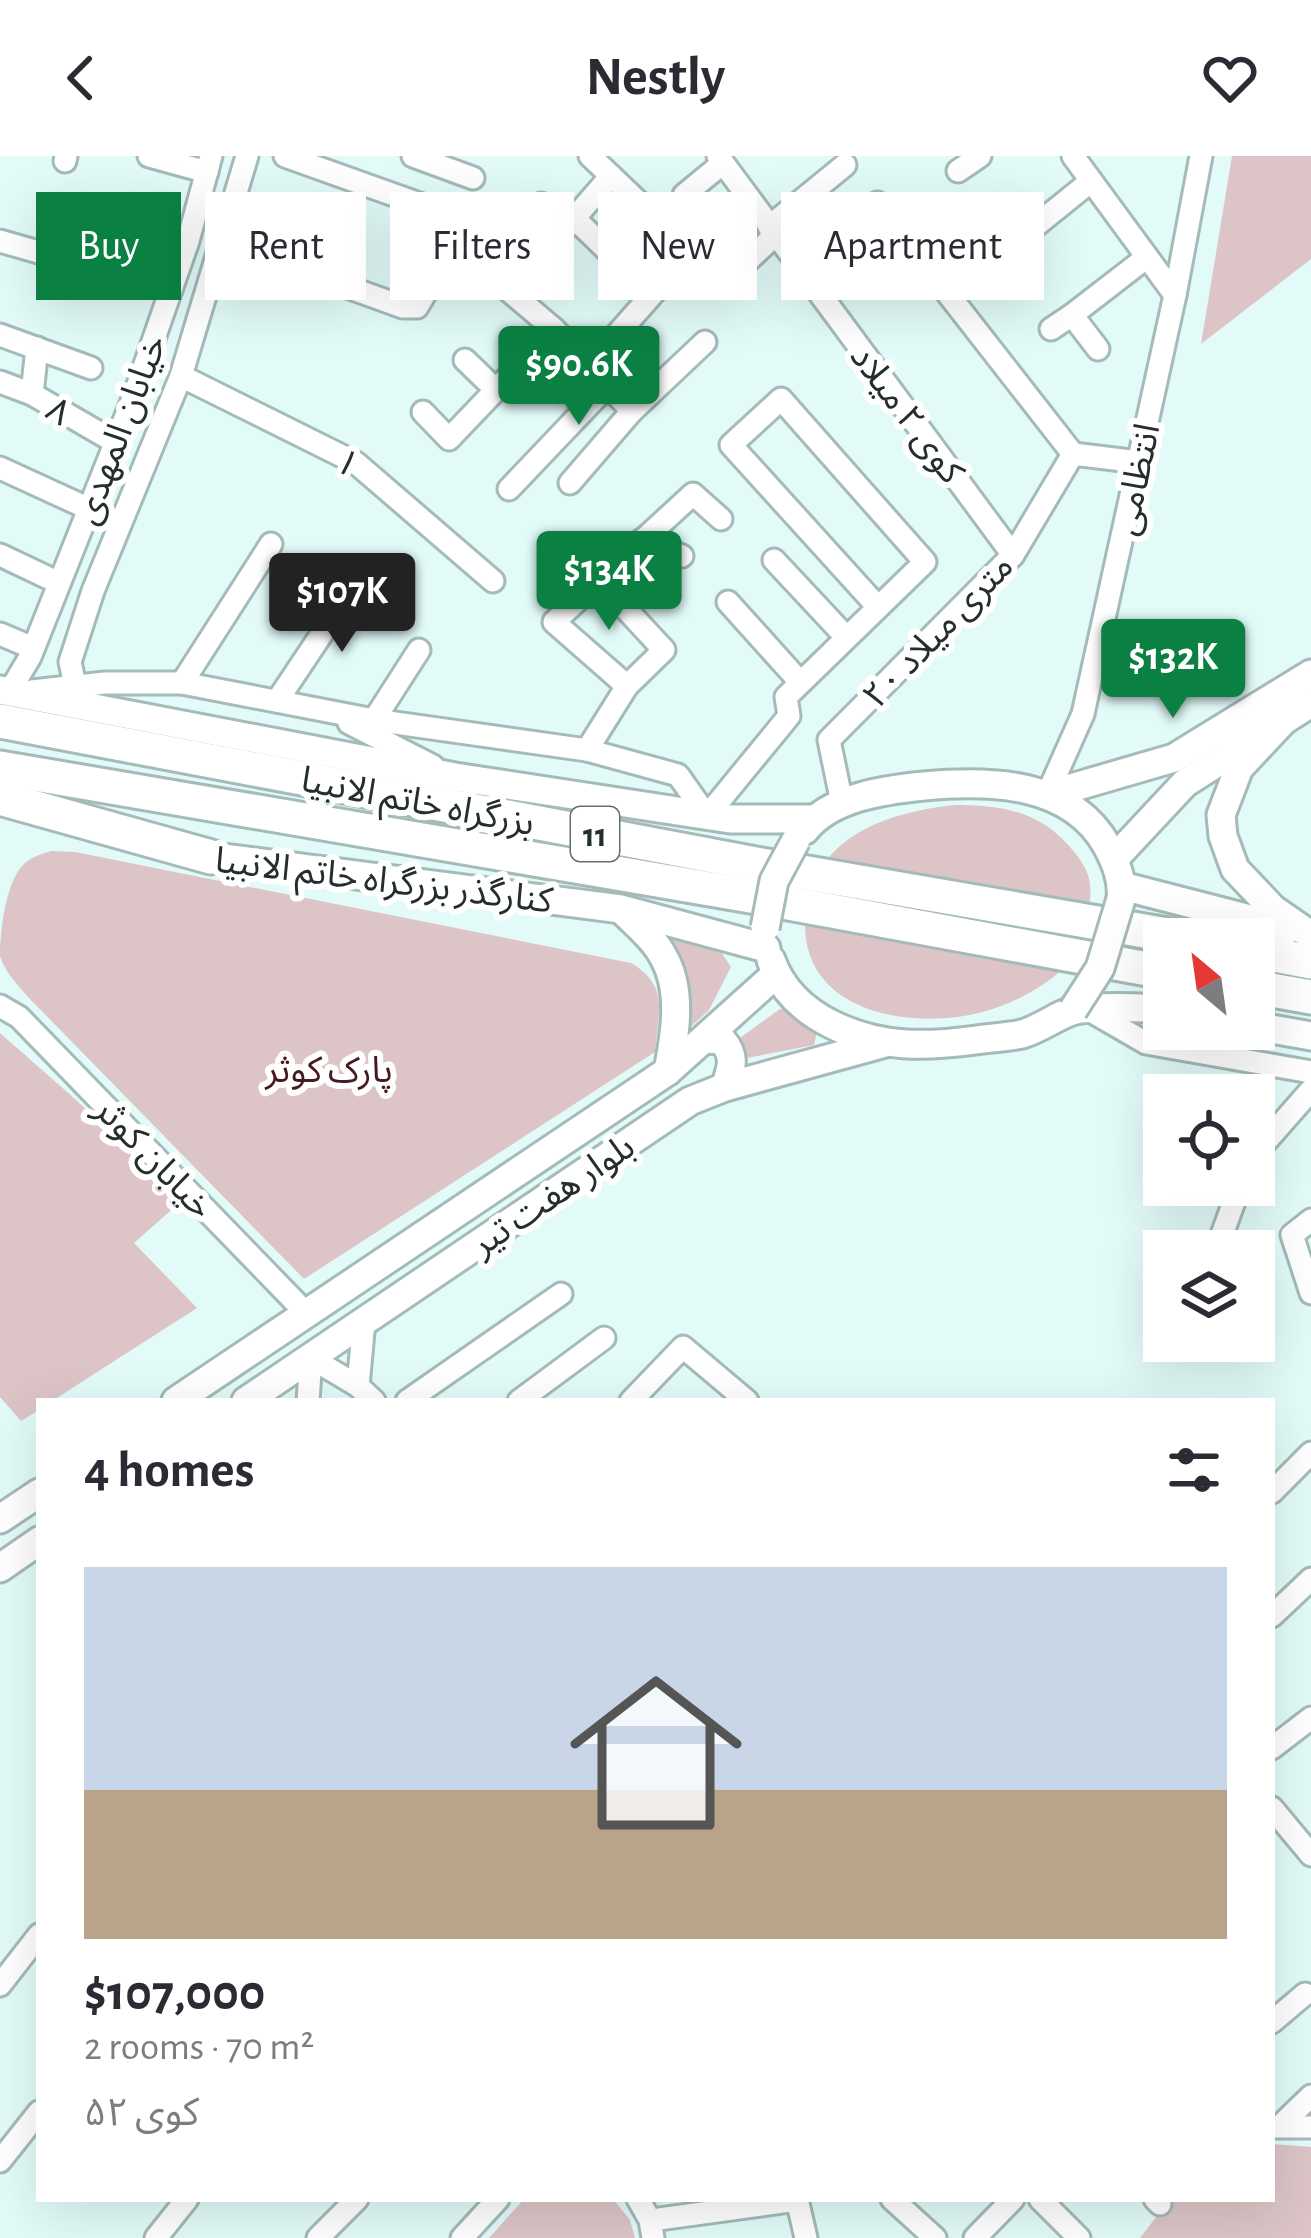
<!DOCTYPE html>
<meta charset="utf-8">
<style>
:root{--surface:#fff;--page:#f7f7f7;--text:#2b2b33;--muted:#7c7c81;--line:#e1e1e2;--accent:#0b8043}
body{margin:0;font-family:"Alegreya Sans","Noto Sans Arabic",sans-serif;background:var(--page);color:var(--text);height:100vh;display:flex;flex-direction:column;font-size:45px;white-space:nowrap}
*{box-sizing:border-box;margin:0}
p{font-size:39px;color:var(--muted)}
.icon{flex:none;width:66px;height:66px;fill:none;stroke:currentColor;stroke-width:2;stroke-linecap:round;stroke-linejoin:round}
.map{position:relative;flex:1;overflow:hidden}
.panel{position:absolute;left:36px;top:1242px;width:1239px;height:804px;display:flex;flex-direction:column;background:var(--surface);border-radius:0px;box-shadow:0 12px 48px #0002}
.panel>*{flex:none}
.banner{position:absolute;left:36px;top:36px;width:1239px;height:108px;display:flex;gap:24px}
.needle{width:78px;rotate:331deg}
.buttons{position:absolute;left:1143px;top:762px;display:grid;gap:24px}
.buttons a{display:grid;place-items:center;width:132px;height:132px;border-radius:0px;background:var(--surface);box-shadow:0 12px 48px #0002;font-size:60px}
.price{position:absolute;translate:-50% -102px;padding:0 27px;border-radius:12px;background:var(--accent);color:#fff;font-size:39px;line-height:78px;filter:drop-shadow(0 3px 6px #0008)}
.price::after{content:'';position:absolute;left:50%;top:72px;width:36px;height:27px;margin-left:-18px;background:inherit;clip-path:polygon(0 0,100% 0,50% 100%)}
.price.active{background:#222;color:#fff}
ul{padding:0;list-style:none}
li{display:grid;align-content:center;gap:24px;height:636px;padding:0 48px}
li+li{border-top:3px solid var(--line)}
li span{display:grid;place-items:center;height:372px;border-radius:0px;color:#555}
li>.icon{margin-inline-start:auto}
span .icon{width:216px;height:216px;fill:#fffc;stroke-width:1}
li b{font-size:51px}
h2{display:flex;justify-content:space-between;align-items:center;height:144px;padding:0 48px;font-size:51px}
.tag{padding:0 42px;border-radius:0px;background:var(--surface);box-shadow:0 12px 48px #0002;font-size:42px;line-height:108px}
.tag.active{background:var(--accent);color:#fff}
header{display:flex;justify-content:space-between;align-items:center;height:156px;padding:0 48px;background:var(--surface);font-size:54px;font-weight:600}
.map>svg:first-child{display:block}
.green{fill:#ddc5c7}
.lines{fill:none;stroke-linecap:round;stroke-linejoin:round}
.minor-casing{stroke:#a4bbb9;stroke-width:27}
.major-casing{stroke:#a4bbb9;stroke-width:33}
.highway-casing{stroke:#a4bbb9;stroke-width:39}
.minor{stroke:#fff;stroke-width:21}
.major{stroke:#fff;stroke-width:27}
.highway{stroke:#fff;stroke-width:33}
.major-bridge-casing{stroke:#a4bbb9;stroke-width:33;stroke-linecap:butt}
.major-bridge{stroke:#fff;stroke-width:27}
.labels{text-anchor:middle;stroke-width:12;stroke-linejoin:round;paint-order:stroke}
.shield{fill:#fff;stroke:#666d6c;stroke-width:3}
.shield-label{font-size:33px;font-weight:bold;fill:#242e2d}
.street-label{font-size:36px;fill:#242e2d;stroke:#fff}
.park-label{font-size:36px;fill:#481921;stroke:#fff}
</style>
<header><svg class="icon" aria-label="back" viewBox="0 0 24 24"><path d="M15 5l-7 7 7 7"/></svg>Nestly<svg class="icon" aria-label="heart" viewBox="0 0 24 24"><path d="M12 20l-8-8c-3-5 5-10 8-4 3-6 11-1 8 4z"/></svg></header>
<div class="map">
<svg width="1311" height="2082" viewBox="0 0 1311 2082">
<rect width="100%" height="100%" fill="#e2fbf9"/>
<g class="green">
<polygon points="1232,0 1311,0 1311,103 1201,188"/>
<path d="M954 649C1005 649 1043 656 1075 697 1089 714 1093 728 1089 751L826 705C854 667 910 654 954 649Z"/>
<path d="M52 695 75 696 631 807C670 830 658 857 655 896L304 1123 28 841C18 829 4 815 0 800 0 777 5 734 19 714 26 703 39 698 52 695Z"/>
<path d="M805 765 1064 812C1034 840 987 860 946 862 880 867 803 843 805 765Z"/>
<polygon points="658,772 719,793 731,811 709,854 683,878"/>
<polygon points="780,853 786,853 817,875 814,889 742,903 737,884"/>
<path d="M0 877C61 931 127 985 177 1049L134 1087 197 1152 52 1245H39V1254L21 1265 0 1241Z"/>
<polygon points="1272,1988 1311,1991 1311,2082 1140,2082 1170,2043 1272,2043"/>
<polygon points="524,2043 613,2043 630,2064 635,2082 489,2082"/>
</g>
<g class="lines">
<defs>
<g id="minor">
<polyline points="149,0 207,16"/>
<polyline points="285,0 467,65"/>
<polyline points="413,0 473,22"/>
<polyline points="590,0 649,56"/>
<polyline points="718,0 1013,399"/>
<polyline points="1073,0 1175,139"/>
<polyline points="65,5 66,0"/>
<polyline points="958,15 980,0"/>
<polyline points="684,39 723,7"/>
<polyline points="877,47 1073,298"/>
<polyline points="541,48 564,72"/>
<polyline points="574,62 610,97"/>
<polyline points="769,71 845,9"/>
<polyline points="1023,80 1091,25"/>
<polyline points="0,85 171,134"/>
<polyline points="222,86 403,151 417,151 435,121 447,114 489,118 554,173 632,255"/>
<polyline points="738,114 775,79"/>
<polyline points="511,135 611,20"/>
<polyline points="1072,159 1098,193"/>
<polyline points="1051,173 1072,159 1147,101"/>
<polyline points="0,179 91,212"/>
<polyline points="465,204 494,232"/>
<polyline points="590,209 679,108"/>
<polyline points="181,220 356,307 493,425"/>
<polyline points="0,226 32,238 115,286"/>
<polyline points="32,238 37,192"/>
<polyline points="423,256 449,283 554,173"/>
<polyline points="0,312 120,367"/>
<polyline points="570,327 632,255 705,186"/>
<polyline points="509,333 608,229"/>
<polyline points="642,384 682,400"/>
<polyline points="0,399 59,427"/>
<polyline points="774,404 846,481"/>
<polyline points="728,446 800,526"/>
<polyline points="0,478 33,492"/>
<polyline points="182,527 271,388"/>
<polyline points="75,529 70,506 93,435 181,220 247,0"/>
<polyline points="627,530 554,466 693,338 721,363"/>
<polyline points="32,535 105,527 182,527 374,564 587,594 678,619 707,660 789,560 786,541 925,406 781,243 731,289 877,450"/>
<polyline points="8,538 30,501 134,240 188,85 211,0"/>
<polyline points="277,545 359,422"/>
<polyline points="374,564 419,494"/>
<polyline points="349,567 433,610"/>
<polyline points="587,594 627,530 664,494 599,424"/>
<polyline points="1047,639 1083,558 1175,139 1201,0"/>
<polyline points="842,647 829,584 1013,399 1073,298 1139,306"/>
<polyline points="0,850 19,861 306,1157"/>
<polyline points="1089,854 1146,887 1311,916"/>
<polyline points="1254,999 1311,934"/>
<polyline points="1311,1064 1292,1079 1311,1137"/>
<polyline points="1219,1087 1240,1029"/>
<polyline points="358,1230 364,1165"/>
<polyline points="308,1245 311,1202 358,1230 374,1245"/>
<polyline points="407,1245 561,1138"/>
<polyline points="519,1245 604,1182"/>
<polyline points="631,1245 683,1191 747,1245"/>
<polyline points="1272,1336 1311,1297"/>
<polyline points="1272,1460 1311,1423"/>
<polyline points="1272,1592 1311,1562"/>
<polyline points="1272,1652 1311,1699"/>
<polyline points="0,1829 39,1779"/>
<polyline points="1272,1866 1305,1838"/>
<polyline points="1280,1970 1311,1940"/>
<polyline points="1273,1971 1311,1971"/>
<polyline points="0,2005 39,1956"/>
<polyline points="638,2043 650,2064 653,2082"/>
<polyline points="797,2043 806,2082"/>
<polyline points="892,2043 935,2082"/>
<polyline points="1040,2043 1079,2082"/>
<polyline points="1155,2043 1160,2048"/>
<polyline points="659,2063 797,2044"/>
<polyline points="156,2082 187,2043"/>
<polyline points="318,2082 357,2043"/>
<polyline points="462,2082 498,2043"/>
<polyline points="975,2082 1013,2043"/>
</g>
<g id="major">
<polyline points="0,534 455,621 730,663 813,663"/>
<polyline points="1286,562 1239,612 1221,659 1223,680 1235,713 1273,753 1309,778"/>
<polyline points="1047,639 1174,602 1311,518"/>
<path d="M805 674C831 641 884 634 924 630 989 624 1071 625 1107 690 1116 707 1123 724 1121 743"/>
<polyline points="192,698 621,753 766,792"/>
<polyline points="1114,703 1185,627 1311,547"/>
<polyline points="1122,730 1289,773"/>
<path d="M624 756C638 770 654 783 663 800 683 834 675 879 668 915"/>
<path d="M771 804C782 835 804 855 833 869 880 892 925 891 976 884 991 882 1008 881 1022 878 1040 873 1056 860 1072 855 1087 850 1148 851 1164 854"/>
<polyline points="1254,870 1311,880"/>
<path d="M706 883 722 884C736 900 732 911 725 931"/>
<polyline points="176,1245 668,915 776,818"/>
<polyline points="246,1245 690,945 725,931 885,887"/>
<polyline points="0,1363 39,1337"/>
<polyline points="0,1412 39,1385"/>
</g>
<g id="highway">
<polyline points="0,565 761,709 1191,783"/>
<polyline points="0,612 745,739 1164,816"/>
<polyline points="0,642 211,701"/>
<polyline points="1254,795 1311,806"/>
<polyline points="1254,831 1311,841"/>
</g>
</defs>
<use href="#minor" class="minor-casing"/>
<use href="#major" class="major-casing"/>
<use href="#highway" class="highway-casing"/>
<use href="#minor" class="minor"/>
<use href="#major" class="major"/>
<use href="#highway" class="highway"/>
<defs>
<g id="major-bridge">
<polyline points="765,772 774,725 796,684"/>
<polyline points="1073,854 1100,812 1121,743"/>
</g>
</defs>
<use href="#major-bridge" class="major-bridge-casing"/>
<use href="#major-bridge" class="major-bridge"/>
</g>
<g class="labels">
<rect class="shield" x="571" y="651" width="48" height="54" rx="9"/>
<g class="shield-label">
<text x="595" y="690">11</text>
</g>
<g class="street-label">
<text transform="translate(59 254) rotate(30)" y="13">۸</text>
<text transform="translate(908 257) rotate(53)" y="13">کوی ۲ میلاد</text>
<text transform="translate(119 273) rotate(-69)" y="13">خیابان المهدی</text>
<text transform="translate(348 306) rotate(32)" y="13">۱</text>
<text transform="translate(1135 323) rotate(-78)" y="13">انتظامی</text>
<text transform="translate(937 474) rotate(-46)" y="13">۲۰ متری میلاد</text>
<text transform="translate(418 644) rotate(11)" y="13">بزرگراه خاتم الانبیا</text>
<text transform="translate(384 723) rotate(7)" y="13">کنارگذر بزرگراه خاتم الانبیا</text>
<text transform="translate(155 1001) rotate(46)" y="13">خیابان کوثر</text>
<text transform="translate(552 1038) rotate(-34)" y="13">بلوار هفت تیر</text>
</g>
<g class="park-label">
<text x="329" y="926">پارک کوثر</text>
</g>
</g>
</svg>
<div class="buttons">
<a><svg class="needle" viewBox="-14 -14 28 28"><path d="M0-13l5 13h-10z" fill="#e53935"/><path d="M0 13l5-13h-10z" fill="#7c7c81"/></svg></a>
<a><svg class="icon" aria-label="locate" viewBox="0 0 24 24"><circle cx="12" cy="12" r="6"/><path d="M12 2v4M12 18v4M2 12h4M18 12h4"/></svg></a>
<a><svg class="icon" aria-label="layers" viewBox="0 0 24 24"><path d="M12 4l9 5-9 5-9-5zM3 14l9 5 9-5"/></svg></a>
</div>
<b class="price" style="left:579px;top:272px">$90.6K</b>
<b class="price" style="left:609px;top:477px">$134K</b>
<b class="price active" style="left:342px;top:499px">$107K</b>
<b class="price" style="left:1173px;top:565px">$132K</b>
<div class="banner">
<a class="tag active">Buy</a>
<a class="tag">Rent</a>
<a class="tag">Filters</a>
<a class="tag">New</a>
<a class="tag">Apartment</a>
</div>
<section class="panel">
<h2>4 homes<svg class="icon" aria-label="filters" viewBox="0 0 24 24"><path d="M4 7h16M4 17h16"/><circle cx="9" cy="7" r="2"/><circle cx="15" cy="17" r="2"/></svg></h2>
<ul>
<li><span style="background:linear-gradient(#c9d6e8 60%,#b9a48a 0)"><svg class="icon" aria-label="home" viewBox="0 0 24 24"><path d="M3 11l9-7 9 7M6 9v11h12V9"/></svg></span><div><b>$107,000</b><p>2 rooms · 70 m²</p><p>کوی ۵۲</p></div></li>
</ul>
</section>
</div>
